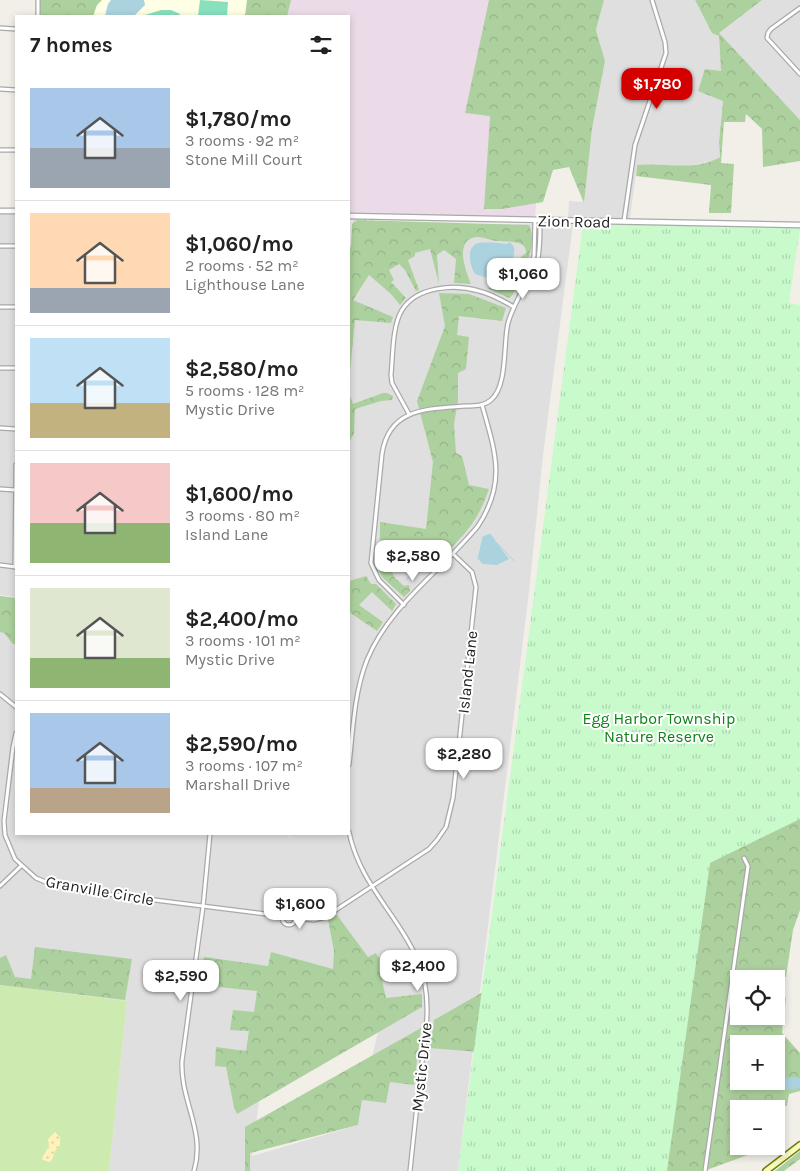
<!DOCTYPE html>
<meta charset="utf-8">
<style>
:root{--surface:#fff;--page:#f2f2f2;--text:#222;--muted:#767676;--line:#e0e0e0;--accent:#d40000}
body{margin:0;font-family:Karla,sans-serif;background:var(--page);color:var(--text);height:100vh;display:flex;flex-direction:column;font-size:19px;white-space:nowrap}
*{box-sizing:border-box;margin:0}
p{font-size:16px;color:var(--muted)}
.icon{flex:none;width:28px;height:28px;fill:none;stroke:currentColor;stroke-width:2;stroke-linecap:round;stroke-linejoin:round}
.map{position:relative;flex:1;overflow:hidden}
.panel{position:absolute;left:15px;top:15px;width:335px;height:820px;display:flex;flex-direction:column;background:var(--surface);border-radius:0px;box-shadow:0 2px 8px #0003}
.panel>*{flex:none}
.buttons{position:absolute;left:730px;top:970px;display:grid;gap:10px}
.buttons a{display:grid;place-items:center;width:55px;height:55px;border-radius:0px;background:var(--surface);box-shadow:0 2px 8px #0003;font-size:25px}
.price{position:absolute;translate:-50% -42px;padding:0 11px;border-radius:10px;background:#fff;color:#222;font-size:16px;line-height:32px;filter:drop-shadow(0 1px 2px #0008)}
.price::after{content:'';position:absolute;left:50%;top:30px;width:15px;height:11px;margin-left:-8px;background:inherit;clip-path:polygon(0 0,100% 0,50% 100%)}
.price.selected{background:var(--accent);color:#fff}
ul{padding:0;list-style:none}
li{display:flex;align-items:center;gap:15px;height:125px;padding:0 15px}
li+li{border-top:1px solid var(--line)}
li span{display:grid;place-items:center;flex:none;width:140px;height:100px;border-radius:0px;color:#555}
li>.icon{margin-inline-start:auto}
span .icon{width:60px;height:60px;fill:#fffc;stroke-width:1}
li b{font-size:21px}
h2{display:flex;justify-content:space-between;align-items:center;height:60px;padding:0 15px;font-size:21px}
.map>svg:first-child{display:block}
.residential{fill:#e0dfdf;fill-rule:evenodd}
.industrial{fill:#ebdbe8}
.education{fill:#ffffe5}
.grass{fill:#cdebb0}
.forest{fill:url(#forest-crowns);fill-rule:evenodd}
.sand{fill:url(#sand-dots)}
.park{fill:url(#park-tufts)}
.pitch{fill:#88e0be}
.water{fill:#aad3df}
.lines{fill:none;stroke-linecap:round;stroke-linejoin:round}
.stream{stroke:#aad3df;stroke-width:1}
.minor-casing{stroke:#a9a9a9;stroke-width:5.5}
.tertiary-casing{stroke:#a9a9a9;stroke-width:7}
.secondary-casing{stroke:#707d05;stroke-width:8}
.minor{stroke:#fff;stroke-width:3}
.tertiary{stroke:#fff;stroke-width:4.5}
.secondary{stroke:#f7fabf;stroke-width:5}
.labels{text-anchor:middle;stroke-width:4;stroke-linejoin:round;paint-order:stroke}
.street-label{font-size:16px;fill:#222;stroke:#fff}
.park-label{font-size:16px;fill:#0c8416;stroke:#fff}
</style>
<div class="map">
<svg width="800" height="1171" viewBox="0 0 800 1171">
<defs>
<pattern id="forest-crowns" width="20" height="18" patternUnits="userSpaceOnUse" patternTransform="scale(1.25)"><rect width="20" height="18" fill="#add19e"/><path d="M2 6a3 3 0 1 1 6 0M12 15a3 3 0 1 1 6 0" fill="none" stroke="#95b388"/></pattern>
<pattern id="sand-dots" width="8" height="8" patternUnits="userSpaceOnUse" patternTransform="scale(1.25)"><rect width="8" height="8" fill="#fff1ba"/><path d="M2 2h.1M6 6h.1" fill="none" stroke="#dacea0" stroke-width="1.8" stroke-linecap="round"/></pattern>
<pattern id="park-tufts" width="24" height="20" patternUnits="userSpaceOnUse" patternTransform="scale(1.25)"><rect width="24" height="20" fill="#c8facc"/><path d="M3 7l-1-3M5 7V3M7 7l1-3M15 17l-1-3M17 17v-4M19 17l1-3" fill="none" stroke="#acd6af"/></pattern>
</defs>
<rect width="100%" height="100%" fill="#f2efe9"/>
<g class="residential">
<polygon points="604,0 695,0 712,33 719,36 723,101 719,142 720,157 712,161 689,166 637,165 630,218 568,218 569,201 584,202 592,129 605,61 596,30"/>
<polygon points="762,0 800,0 800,120 718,33"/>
<polygon points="0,211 16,211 16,597 0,595"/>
<path d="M353 216 366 217V270L482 224H573L543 455 529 592 458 1171H109L127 1001 0 985V596L16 598V834H289V840L290 834H349V265H353ZM278 954 386 998 362 1100 358 1125 252 1156Z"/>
</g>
<polygon class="industrial" points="270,0 548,0 535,220 349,215 349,16 269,16"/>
<polygon class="education" points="102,0 247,0 245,16 93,16 97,5"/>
<polygon class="grass" points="0,985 127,1001 109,1171 0,1171"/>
<g class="forest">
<polygon points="39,0 102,0 97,5 93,16 39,16"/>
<polygon points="247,0 291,0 287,16 245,16"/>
<polygon points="489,0 604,0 596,30 605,61 592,129 584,203 569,167 553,170 543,202 502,209 484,209 490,116 465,113"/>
<path d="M695 0H762L719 33 800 120V161L763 167 762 129 746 114 745 122H724L721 163 734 164 731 213H709L711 185 636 176 637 165C664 162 695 172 720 157L719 142 723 101 698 91 705 69 721 71 719 36 712 33Z"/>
<path d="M357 220 529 225C539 245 521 278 512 296L509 298 487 288 500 286 503 283 521 257 526 253C526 250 526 249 524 246 517 240 505 242 496 241 490 240 484 237 477 237 453 239 466 272 471 284L454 283 456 259 444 250 437 255 439 284 430 249 415 253V256L408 260 419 290 416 291 405 270 399 264 389 270 394 280 391 282 406 298 400 305 391 294 369 275 353 300 393 317 391 323 355 320 349 382V251L351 245 352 224Z"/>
<path d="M439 293 469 294 506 308 502 321 459 316 457 335 469 337 466 369 458 373V400L454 424 456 453 462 456 469 485 489 489C479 517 470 529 450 549 437 547 410 541 399 552 397 555 395 559 393 562L389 556 387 563 395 578 404 586 409 585 410 591 404 597 382 577 377 566 376 551 380 544V522L426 529 433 462 417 401 445 326Z"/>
<polygon points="349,393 353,404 383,393 387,393 393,396 392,400 381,401 355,409 354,433 349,443"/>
<polygon points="366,576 371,584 376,584 396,604 392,611 372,592 359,605 383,622 377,631 349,612 349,581"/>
<polygon points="0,596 16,598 16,644 13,644 4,633 0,632"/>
<path d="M800 813V910L793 930 786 977 775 975 774 979H739V1016H776V995L786 998 782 1033 800 1053V1091L789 1094 787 1106 764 1105 760 1109H739V1146H751L753 1153 704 1171H460L478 1052 430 1048 434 1020 712 861ZM739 1044H776V1081H739Z"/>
<polygon points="337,915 368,957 376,953 387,971 413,961 418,974 382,980 386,998 422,994 422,1007 237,1114 234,1107 226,1067 215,1066 216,1047 246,1051 249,1031 230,1030 233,1010 254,1012 257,991 200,985 204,957 268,966 271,952 333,969 334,951 328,920"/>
<polygon points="35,947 132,959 125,1000 0,985 0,958 6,955 15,977 31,979"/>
<polygon points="421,1028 414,1085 390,1082 386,1103 362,1100 358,1125 250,1153 250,1171 245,1171 245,1127"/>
<polygon points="800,1151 800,1159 784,1171 775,1171"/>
</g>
<polygon class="sand" points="55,1132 60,1137 60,1145 55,1151 52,1160 49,1162 43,1160 42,1158 49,1146 48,1139"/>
<polygon class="park" points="583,224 800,228 789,303 800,305 800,819 710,863 667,1171 458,1171"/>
<g class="pitch">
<polygon points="200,0 228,2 227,16 198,16"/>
<polygon points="161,10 171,10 180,14 179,16 142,16"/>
</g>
<g class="water">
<polygon points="111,0 144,0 145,5 134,16 105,16 108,4"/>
<path d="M510 242 514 247C516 262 504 276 490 279L475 274C470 266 465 246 479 243 485 242 501 243 507 244Z"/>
<polygon points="490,534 509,559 497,565 483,564 478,559 483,537"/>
<path d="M791 1077H796L800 1079V1087C793 1092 789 1088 782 1088 779 1088 777 1090 775 1090L768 1085 767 1081H776V1078L782 1080Z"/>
</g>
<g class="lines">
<g class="stream">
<polyline points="497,543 514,561"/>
<polyline points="478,559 483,537 490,534 495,540"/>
<polyline points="394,567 435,548 406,580"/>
</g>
<defs>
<g id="minor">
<polyline points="800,8 771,29 768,33 767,38 800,74"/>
<polyline points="38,16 38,0"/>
<polyline points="0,28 16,29"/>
<polyline points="0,89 16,90"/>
<polyline points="0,150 16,150"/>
<path d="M535 220 534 256 521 286 522 291C541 276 540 242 540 220"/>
<polyline points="624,221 635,145 666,53 665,42 652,0"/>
<polyline points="0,246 16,246"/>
<polyline points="0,307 16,307"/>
<polyline points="0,368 16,368"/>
<path d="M409 414 392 383 391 375C393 356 392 326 402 310 417 286 455 284 479 291 492 294 503 301 514 307"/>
<polyline points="0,428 16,429"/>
<polyline points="0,489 16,490"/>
<polyline points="0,565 16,567"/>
<polyline points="15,567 16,465"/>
<path d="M404 605 379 580 371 563 382 454C389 407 429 409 466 406 475 406 484 406 491 400 508 386 503 343 508 323 511 312 517 301 522 291"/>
<polyline points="0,694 16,707"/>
<polyline points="16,733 13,747 4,821 5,835 15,859 36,878 55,886 91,892 297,918 314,920 325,917 429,849 437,840 446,827 453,798 476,587 472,572 453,554"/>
<path d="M349 765C353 730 354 693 367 660 389 606 442 570 478 526 507 482 495 451 482 405"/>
<path d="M349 832C360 885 398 914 418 961 434 998 425 1038 420 1077 417 1108 413 1140 410 1171"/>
<polyline points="0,886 21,866"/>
<circle cx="289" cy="918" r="7"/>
<path d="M194 1171C206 1131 180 1101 182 1061L203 907 210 834"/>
<polyline points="705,1171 748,866 744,858"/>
</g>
<g id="tertiary">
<polyline points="0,211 16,211"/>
<polyline points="349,216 800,225"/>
</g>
<polyline id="secondary" points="766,1171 800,1145"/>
</defs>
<use href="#minor" class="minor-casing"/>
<use href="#tertiary" class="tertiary-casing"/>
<use href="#secondary" class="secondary-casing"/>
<use href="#minor" class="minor"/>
<use href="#tertiary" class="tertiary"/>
<use href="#secondary" class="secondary"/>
</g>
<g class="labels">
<g class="street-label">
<text transform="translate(574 221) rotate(1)" y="6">Zion Road</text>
<text transform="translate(467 672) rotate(-84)" y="6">Island Lane</text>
<text transform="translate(100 890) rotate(10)" y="6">Granville Circle</text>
<text transform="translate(421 1067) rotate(-84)" y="6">Mystic Drive</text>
</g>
<g class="park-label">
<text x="659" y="724">Egg Harbor Township<tspan x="659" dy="18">Nature Reserve</tspan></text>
</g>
</g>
</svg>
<div class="buttons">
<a><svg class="icon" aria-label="locate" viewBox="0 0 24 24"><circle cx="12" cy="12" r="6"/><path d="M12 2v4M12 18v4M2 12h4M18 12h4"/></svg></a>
<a>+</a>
<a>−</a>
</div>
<b class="price selected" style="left:657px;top:110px">$1,780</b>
<b class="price" style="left:523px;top:300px">$1,060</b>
<b class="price" style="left:413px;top:582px">$2,580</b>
<b class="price" style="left:464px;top:780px">$2,280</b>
<b class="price" style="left:300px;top:930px">$1,600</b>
<b class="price" style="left:418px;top:992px">$2,400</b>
<b class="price" style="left:181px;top:1002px">$2,590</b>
<section class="panel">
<h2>7 homes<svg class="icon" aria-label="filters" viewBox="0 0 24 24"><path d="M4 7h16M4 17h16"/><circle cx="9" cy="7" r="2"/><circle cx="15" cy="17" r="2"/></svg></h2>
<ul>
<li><span style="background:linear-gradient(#a9c7e8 60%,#9aa5b1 0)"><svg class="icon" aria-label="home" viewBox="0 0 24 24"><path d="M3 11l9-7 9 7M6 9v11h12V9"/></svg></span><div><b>$1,780/mo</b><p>3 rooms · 92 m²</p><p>Stone Mill Court</p></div></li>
<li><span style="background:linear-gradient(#ffd9b3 75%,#9aa5b1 0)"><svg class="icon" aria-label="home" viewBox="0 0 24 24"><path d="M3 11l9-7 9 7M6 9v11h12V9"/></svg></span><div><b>$1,060/mo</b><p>2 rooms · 52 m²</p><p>Lighthouse Lane</p></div></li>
<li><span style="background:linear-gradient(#bfe0f5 65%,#c2b280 0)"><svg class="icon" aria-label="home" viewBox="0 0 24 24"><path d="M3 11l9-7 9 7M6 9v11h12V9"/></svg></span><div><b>$2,580/mo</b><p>5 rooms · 128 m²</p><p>Mystic Drive</p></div></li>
<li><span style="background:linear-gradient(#f6c9c9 60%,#8fb573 0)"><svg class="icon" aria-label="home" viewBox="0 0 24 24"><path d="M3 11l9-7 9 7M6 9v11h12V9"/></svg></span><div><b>$1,600/mo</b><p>3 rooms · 80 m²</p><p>Island Lane</p></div></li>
<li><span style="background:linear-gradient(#dfe7d0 70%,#8fb573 0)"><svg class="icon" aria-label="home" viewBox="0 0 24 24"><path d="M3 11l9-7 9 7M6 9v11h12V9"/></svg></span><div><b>$2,400/mo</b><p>3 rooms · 101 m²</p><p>Mystic Drive</p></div></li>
<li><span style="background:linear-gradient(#a9c7e8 75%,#b9a48a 0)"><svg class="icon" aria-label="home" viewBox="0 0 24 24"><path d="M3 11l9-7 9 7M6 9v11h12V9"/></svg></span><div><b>$2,590/mo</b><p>3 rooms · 107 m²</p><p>Marshall Drive</p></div></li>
</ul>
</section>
</div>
